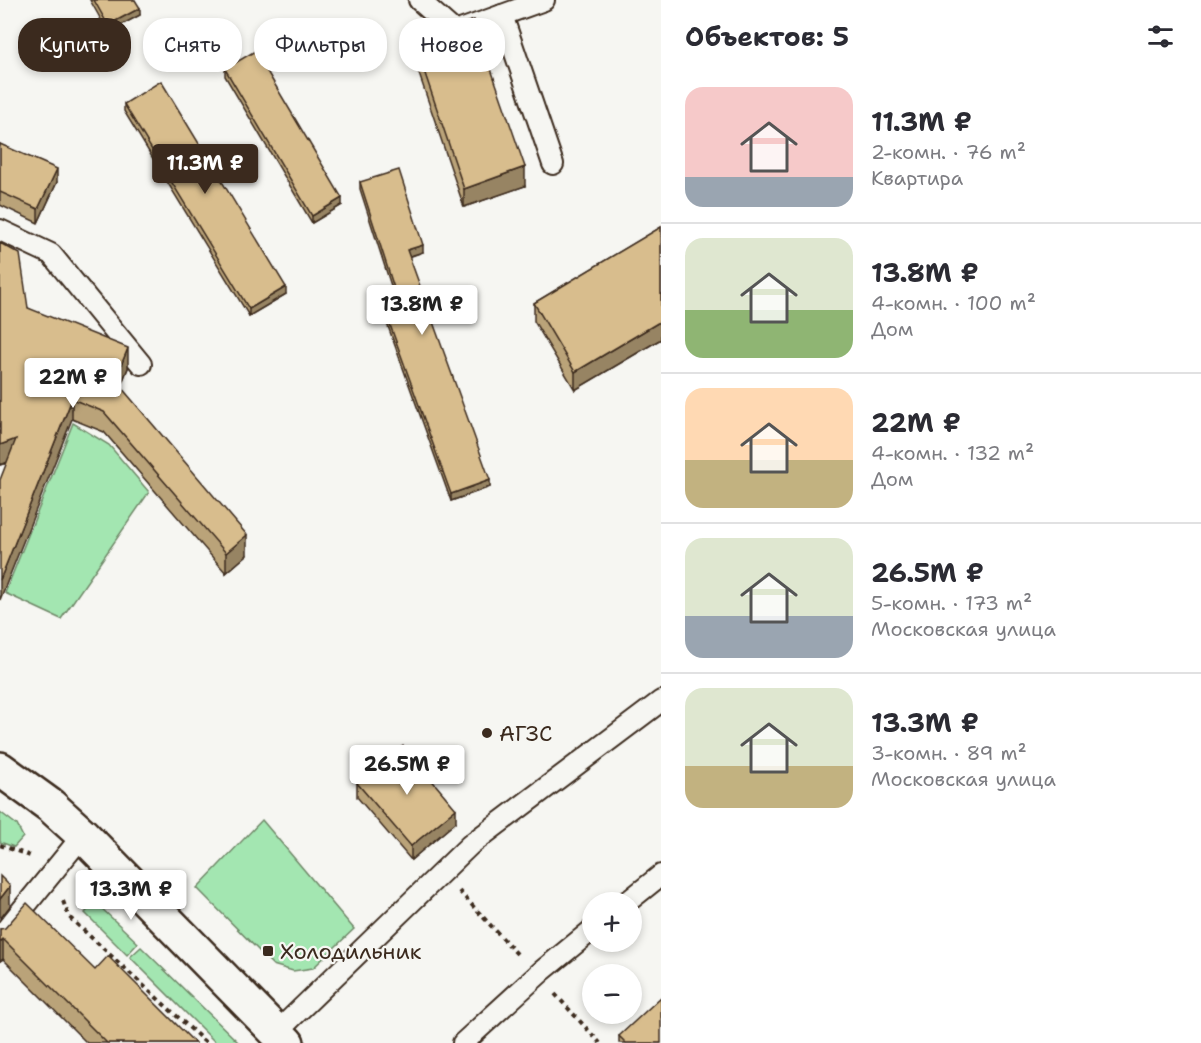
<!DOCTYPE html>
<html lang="ru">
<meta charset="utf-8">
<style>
:root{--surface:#fff;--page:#f2f2f3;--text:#2b2b33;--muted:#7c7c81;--line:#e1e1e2;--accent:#3b2a1e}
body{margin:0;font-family:"Shantell Sans",sans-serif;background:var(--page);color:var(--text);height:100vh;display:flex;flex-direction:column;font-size:22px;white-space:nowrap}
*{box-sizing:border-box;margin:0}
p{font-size:20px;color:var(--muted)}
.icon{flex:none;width:33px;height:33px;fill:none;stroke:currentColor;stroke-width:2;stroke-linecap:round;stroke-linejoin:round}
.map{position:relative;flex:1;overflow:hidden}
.sheet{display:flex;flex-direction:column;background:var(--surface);width:540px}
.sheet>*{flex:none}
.banner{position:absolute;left:18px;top:18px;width:552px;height:54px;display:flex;gap:12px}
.fabs{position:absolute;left:582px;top:892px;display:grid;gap:12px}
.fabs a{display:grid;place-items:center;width:60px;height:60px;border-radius:50%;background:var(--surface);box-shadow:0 3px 9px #0003;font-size:30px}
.price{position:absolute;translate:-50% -51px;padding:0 14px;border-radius:6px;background:#fff;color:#222;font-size:20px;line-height:39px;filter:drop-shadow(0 2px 3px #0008)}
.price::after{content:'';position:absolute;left:50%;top:36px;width:18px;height:14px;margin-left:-9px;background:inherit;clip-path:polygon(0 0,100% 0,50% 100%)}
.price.current{background:var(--accent);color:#fff}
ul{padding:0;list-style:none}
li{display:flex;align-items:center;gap:18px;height:150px;padding:0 24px}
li+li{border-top:2px solid var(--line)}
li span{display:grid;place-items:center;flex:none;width:168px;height:120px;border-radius:18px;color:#555}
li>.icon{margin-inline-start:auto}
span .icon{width:72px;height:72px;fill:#fffc;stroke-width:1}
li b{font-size:26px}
h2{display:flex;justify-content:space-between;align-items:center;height:72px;padding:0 24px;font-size:26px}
.pill{padding:0 21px;border-radius:24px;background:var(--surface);box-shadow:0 3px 9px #0003;font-size:21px;line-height:54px}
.pill.current{background:var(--accent);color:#fff}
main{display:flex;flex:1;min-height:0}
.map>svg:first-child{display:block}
.green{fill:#a3e6b1;stroke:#6f8868;stroke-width:1.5}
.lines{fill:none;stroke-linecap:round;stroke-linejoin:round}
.service-casing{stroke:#3b2a1e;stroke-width:24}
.secondary-casing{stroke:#3b2a1e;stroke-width:38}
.path{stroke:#3b2a1e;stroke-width:4;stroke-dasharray:4.5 4.5;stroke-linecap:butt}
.service{stroke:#f6f6f2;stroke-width:20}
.secondary{stroke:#f6f6f2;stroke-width:33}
.wall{fill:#baa379;stroke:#3b2a1e;stroke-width:1.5}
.shaded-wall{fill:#978463;stroke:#3b2a1e;stroke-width:1.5}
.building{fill:#d8bd8d;stroke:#3b2a1e;stroke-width:1.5}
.poi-dot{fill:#3b2a1e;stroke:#f6f6f2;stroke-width:2}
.labels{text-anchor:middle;stroke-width:4.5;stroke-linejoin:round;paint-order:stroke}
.poi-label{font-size:22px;fill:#3b2a1e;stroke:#f6f6f2;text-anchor:start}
</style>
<main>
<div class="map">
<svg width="661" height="1043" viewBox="0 0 661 1043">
<rect width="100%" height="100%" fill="#f6f6f2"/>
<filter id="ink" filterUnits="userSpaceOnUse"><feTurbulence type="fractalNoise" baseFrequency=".0167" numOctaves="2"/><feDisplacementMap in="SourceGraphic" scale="12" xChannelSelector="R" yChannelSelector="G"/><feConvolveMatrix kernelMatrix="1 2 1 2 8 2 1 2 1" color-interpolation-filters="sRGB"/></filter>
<g filter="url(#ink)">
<g class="green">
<polygon points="73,423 109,445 149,492 61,619 5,593"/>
<polygon points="0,812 17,825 23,837 14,847 0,842"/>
<polygon points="262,820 354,929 313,968 293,971 273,965 197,888"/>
<polygon points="95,902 138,943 127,955 85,913"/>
<polygon points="141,947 239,1043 216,1043 130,957"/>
</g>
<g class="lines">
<defs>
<g id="service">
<polyline points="419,0 455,32 544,0"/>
<polyline points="502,15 553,164"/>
<polyline points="0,230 51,254 141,364"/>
<polyline points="626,903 661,875"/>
<polyline points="0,937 83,835"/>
<polyline points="277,1032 470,845 661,701"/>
<polyline points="463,1043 542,971 592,930"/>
</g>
<polyline id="secondary" points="0,769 51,806 83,835 287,1043"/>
</defs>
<use href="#service" class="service-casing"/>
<use href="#secondary" class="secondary-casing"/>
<g class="path">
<polyline points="0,845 33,857"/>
<polyline points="459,891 519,956"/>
<polyline points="63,901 69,917 206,1043"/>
<polyline points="555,994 600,1043"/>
</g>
<use href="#service" class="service"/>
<use href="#secondary" class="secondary"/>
</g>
<g class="wall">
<polygon points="90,0 135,0 140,15 108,32"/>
<polygon points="414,41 525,186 464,207 414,59"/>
<polygon points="225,69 342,205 312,223 225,76"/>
<polygon points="124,104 286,294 249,316 124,111"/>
<polygon points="0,144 57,182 38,223 0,205"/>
<polygon points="360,182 423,252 409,257 490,487 451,501 380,304 380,297 393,292 360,189"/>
<polygon points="661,227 661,339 575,390 534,321 534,303"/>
<polygon points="0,243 28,308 128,368 120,387 247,555 226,573 104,432 72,419 7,463 0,465"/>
<polygon points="357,783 456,822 411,860 357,797"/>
<polygon points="0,929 95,970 195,1043 87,1043 3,959 0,961"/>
<polygon points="619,1036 661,1043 619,1043"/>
</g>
<g class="shaded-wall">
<polygon points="140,8 140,15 108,32 108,25"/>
<polygon points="525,167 525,186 464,207 464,189"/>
<polygon points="57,169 57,182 38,223 38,209"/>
<polygon points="342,198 342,205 312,223 312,216"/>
<polygon points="423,245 423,252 407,257 407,250"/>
<polygon points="286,287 286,294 249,316 249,309"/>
<polygon points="661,321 661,339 575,390 575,372"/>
<polygon points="128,348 128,368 115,400 115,380"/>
<polygon points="72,399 72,419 0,600 0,580"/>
<polygon points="16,439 16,459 0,465 0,445"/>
<polygon points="490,480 490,487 451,501 451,494"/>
<polygon points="247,535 247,555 226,573 226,553"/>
<polygon points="456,809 456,822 411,860 411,846"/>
<polygon points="10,886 10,906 0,919 0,899"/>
<polygon points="3,939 3,959 0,961 0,942"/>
</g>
<g class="building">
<polygon points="94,0 135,0 140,8 108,25"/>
<polygon points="474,20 525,167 464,189 414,41"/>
<polygon points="255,51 342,198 312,216 225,69"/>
<polygon points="161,81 286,287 249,309 124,104"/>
<polygon points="0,144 57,169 38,209 0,192"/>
<polygon points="399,170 423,245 407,250 490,480 451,494 380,297 395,291 360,182"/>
<polygon points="661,227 661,321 575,372 534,303"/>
<polygon points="0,243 20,254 28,308 128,348 115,380 247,535 226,553 104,412 72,399 0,580 0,480 16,439 0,445"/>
<polygon points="403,746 456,809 411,846 357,783"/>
<polygon points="0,876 10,886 0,899"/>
<polygon points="27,903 95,970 108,956 195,1043 107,1043 3,939 0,942 0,929 5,928"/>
<polygon points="661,997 661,1043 626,1043 619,1036"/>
</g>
</g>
<g class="poi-dot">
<circle cx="487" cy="733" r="6"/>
<rect x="262" y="945" width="12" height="12" rx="3"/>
</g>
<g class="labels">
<g class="poi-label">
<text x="499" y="741">АГЗС</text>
<text x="280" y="959">Холодильник</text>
</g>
</g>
</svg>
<div class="fabs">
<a>+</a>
<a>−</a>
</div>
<b class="price current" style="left:205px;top:195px">11.3M ₽</b>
<b class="price" style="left:422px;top:336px">13.8M ₽</b>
<b class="price" style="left:73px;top:409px">22M ₽</b>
<b class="price" style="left:407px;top:796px">26.5M ₽</b>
<b class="price" style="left:131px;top:921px">13.3M ₽</b>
<div class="banner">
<a class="pill current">Купить</a>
<a class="pill">Снять</a>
<a class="pill">Фильтры</a>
<a class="pill">Новое</a>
</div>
</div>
<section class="sheet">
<h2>Объектов: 5<svg class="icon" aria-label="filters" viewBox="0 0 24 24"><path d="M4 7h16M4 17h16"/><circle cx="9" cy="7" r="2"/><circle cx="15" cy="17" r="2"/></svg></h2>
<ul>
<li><span style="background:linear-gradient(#f6c9c9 75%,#9aa5b1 0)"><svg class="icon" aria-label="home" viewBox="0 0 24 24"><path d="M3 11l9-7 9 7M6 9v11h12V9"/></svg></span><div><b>11.3M ₽</b><p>2-комн. · 76 m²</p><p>Квартира</p></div></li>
<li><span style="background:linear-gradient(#dfe7d0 60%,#8fb573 0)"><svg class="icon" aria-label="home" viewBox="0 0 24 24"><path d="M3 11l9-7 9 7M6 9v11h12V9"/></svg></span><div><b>13.8M ₽</b><p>4-комн. · 100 m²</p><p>Дом</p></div></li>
<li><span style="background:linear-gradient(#ffd9b3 60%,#c2b280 0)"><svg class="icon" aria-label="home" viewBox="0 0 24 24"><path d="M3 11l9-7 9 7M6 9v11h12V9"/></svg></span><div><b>22M ₽</b><p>4-комн. · 132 m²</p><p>Дом</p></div></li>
<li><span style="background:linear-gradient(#dfe7d0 65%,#9aa5b1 0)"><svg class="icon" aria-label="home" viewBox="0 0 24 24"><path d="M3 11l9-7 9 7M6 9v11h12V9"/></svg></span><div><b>26.5M ₽</b><p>5-комн. · 173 m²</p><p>Московская улица</p></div></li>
<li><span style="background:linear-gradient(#dfe7d0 65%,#c2b280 0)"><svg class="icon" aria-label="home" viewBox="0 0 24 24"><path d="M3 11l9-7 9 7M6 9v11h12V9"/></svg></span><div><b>13.3M ₽</b><p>3-комн. · 89 m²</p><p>Московская улица</p></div></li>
</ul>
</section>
</main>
